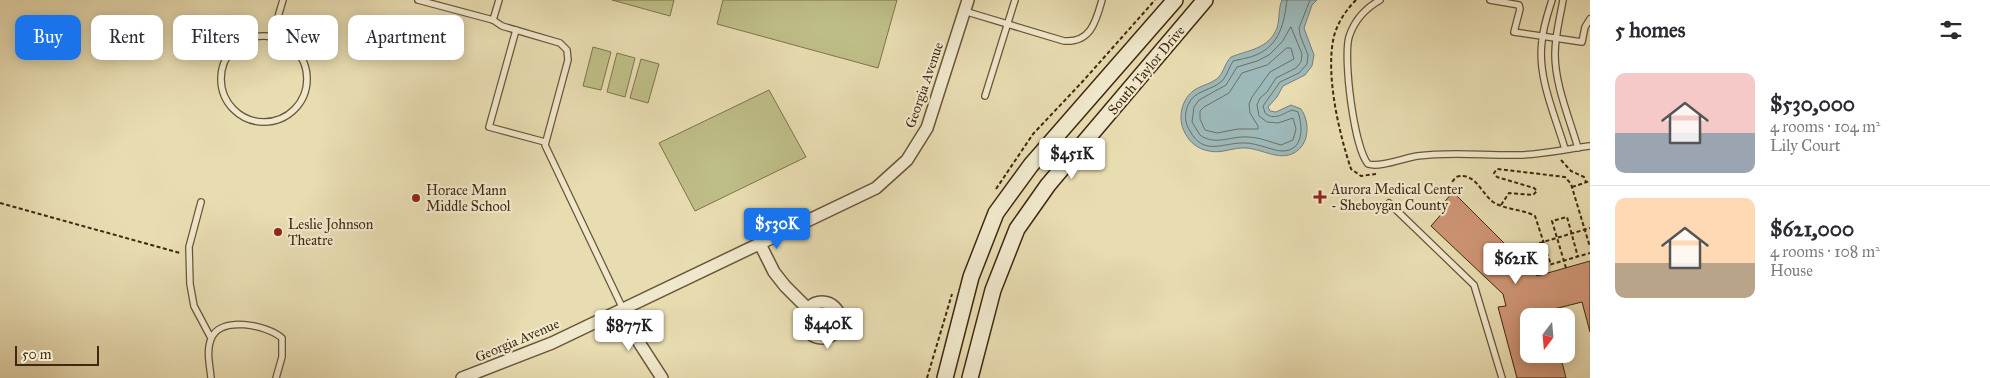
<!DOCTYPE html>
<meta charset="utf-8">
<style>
:root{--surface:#fff;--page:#f7f7f7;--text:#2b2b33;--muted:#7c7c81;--line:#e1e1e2;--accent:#1a73e8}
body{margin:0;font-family:"IM FELL Great Primer",serif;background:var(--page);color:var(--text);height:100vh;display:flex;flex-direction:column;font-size:19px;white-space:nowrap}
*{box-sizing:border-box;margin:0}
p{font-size:16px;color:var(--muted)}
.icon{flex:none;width:28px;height:28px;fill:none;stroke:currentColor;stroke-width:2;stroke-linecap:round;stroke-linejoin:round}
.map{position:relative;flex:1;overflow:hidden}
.sheet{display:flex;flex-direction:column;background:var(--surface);width:400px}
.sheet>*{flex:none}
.top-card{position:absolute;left:15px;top:15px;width:475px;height:45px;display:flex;gap:10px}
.needle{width:32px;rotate:196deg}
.controls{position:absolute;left:1520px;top:308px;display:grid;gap:10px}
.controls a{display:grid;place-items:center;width:55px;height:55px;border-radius:10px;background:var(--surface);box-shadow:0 2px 12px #0003;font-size:25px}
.scale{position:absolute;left:15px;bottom:12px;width:84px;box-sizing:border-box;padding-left:5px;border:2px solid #402810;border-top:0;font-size:14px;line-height:18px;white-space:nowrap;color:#402810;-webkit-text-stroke:4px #f0e8cc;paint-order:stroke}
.price{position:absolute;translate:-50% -42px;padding:0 11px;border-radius:5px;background:#fff;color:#222;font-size:16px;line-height:32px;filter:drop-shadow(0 1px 2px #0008)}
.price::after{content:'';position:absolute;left:50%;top:30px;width:15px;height:11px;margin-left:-8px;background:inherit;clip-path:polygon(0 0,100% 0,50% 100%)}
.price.selected{background:var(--accent);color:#fff}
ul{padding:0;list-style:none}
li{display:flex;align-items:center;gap:15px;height:125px;padding:0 25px}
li+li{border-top:1px solid var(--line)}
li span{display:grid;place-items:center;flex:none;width:140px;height:100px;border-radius:10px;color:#555}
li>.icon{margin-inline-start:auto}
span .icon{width:60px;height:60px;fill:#fffc;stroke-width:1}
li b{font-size:21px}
h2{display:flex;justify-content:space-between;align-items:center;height:60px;padding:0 25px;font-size:21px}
.tag{padding:0 18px;border-radius:10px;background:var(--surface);box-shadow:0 2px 12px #0003;font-size:18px;line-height:45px}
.tag.selected{background:var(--accent);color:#fff}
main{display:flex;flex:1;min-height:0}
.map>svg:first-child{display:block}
.green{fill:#bebe87;stroke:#7f734c}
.water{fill:#9db8b8;stroke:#787e75}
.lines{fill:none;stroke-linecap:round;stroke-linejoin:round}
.shore{stroke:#6e7064;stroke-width:1}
.building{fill:#cf9575;stroke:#402810}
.lane-casing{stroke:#6a5538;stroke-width:8}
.street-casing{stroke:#6a5538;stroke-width:14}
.secondary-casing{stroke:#402810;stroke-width:18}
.path{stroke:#402810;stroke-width:2;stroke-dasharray:4 2.5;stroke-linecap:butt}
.lane{stroke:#f0e8cc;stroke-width:5.5}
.street{stroke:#f0e8cc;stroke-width:11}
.secondary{stroke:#f0e8cc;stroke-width:15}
.poi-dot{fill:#8f2418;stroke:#f0e8cc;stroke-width:2}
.labels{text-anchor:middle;stroke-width:4.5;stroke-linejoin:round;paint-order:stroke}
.street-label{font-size:14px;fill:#402810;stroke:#f0e8cc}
.poi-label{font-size:14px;fill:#402810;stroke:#f0e8cc;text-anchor:start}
</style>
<main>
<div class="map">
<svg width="1590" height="378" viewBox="0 0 1590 378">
<rect width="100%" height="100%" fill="#e8dcb1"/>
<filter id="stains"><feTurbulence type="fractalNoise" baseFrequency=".004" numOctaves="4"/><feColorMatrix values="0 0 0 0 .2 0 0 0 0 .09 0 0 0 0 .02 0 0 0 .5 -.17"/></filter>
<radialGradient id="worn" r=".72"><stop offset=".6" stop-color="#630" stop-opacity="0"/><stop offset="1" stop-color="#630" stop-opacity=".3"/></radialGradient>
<g class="green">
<polygon points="612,0 674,0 670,16"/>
<polygon points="723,0 897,0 878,68 717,24"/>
<polygon points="593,47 611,52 601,90 583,86"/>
<polygon points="617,53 635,58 625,97 607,92"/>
<polygon points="641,59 659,64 648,103 630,98"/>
<polygon points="769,90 806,157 695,211 659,143"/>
</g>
<path class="water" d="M1282 0H1317L1312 5 1304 28 1314 55 1312 66 1305 75 1283 86 1277 97 1268 107 1270 111 1276 112 1291 105 1301 109C1310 122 1310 144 1294 153 1279 161 1262 149 1246 148 1233 147 1222 154 1209 151 1198 149 1190 143 1185 133 1177 119 1181 98 1196 89 1203 85 1213 83 1219 77 1224 71 1225 63 1231 57 1248 50 1269 49 1277 28 1280 19 1278 9 1282 0Z"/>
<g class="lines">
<g class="shore">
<path d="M1287 0C1284 23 1280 45 1256 55 1249 58 1241 59 1233 61 1229 67 1227 76 1222 81 1211 91 1194 90 1188 105 1184 114 1185 124 1190 131 1204 157 1224 142 1245 143 1257 143 1274 151 1282 151 1304 151 1303 127 1298 112L1292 110C1282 114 1274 121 1265 113L1263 106 1280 82 1299 73 1307 64 1308 55 1300 35 1299 28 1310 0"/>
<path d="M1291 27 1302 54 1301 62 1296 68 1276 78 1267 92 1260 98 1257 105 1259 116 1267 122 1278 123 1293 118 1296 129 1293 140 1281 145C1270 142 1259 137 1247 137 1230 136 1215 146 1200 135L1192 122 1194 107 1199 100 1226 85 1237 67 1257 61 1269 55 1282 42Z"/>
<polygon points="1287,48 1291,48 1294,59 1270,72 1252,97 1249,104 1250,113 1258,126 1258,129 1238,129 1217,133 1205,130 1200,119 1200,111 1204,107 1229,93 1242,73 1267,65"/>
</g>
</g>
<polygon class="building" points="1453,192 1537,276 1590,261 1590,332 1582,302 1554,309 1556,316 1529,316 1529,354 1560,354 1566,378 1517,378 1498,307 1506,306 1503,294 1431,226 1444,211 1440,207"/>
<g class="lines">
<defs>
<g id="lane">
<polyline points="418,0 493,20 502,26 560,43 567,50 568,60 545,145 623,309"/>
<path d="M1380 0C1366 8 1354 21 1349 37 1343 59 1354 147 1368 164 1380 168 1404 158 1417 156 1454 151 1486 156 1521 155 1544 154 1567 149 1590 146"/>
<polyline points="1490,0 1519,5 1520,9 1514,32 1582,42 1585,27 1590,19"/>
<path d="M1552 0C1548 13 1543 27 1542 41 1537 77 1555 115 1565 149"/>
<path d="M1563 0C1560 18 1555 35 1555 54 1555 85 1569 117 1578 148"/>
<path d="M964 11 1064 41C1091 43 1096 21 1102 0"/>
<polyline points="493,20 499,0"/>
<polyline points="516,30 489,127 545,142"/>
<circle cx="264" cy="79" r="43"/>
<polyline points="272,37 283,0"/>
<polyline points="985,96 1015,0"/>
<polyline points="201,202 189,247 190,284 194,306 211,338"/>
<polyline points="1389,203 1474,285 1502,378"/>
<path d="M211 378C210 366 206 351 211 339 220 315 267 325 282 338V357L276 378"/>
</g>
<g id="street">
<polyline points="760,244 774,272 785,286 808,309"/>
<circle cx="822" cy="320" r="18"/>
<polyline points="623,309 640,344 662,378"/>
<polyline points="462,378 552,343 876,188 907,160 927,128 968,0"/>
</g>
<g id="secondary">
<polyline points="945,378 971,277 996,213 1031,165 1175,0"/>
<polyline points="970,378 993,290 1017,229 1048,185 1205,0"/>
</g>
</defs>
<use href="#lane" class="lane-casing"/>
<use href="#street" class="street-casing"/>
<use href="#secondary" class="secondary-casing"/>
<g class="path">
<path d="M1356 0C1346 10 1338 22 1334 36 1325 74 1339 133 1351 169L1361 176 1376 174"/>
<polyline points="1561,160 1571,171 1584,177 1586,182"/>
<path d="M1439 186 1445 191 1456 177C1475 171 1481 193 1493 202 1505 210 1523 209 1535 216L1551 265"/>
<polyline points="1572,187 1590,181"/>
<polyline points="996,189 1033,134 1084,80 1155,0"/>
<polyline points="0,203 180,253"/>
<polyline points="1501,205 1509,193 1533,195 1537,191 1534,188 1497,177 1494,173 1497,169 1565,177 1571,184 1590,247"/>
<polyline points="1533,245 1590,228"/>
<polyline points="1528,262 1535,269 1590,253"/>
<polyline points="1540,268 1542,275"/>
<polyline points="1566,268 1552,221 1567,217 1578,257"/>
<polyline points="927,378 952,294"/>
</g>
<use href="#lane" class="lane"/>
<use href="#street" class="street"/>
<use href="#secondary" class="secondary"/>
</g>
<g class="poi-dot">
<path d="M1317.5 189.5h5v5h5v5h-5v5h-5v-5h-5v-5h5z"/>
<circle cx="416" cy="198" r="5"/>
<circle cx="278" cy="232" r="5"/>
</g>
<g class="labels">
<g class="street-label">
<text transform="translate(1146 70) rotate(-50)" y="5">South Taylor Drive</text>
<text transform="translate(924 85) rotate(-71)" y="5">Georgia Avenue</text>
<text transform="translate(517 340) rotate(-23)" y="5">Georgia Avenue</text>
</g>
<g class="poi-label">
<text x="1331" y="194">Aurora Medical Center<tspan x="1331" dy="16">- Sheboygan County</tspan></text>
<text x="426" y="195">Horace Mann<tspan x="426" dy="16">Middle School</tspan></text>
<text x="288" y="229">Leslie Johnson<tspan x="288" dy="16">Theatre</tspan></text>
</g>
</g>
<rect width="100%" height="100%" filter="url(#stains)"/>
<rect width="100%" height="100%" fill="url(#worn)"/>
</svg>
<div class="controls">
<a><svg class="needle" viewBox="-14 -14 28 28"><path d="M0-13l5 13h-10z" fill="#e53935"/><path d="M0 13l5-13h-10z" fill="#7c7c81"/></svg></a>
</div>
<div class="scale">50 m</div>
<b class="price" style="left:1072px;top:180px">$451K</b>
<b class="price selected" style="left:777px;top:250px">$530K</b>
<b class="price" style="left:1516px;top:285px">$621K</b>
<b class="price" style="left:828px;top:350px">$440K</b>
<b class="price" style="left:629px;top:352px">$877K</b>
<div class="top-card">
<a class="tag selected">Buy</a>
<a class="tag">Rent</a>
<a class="tag">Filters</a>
<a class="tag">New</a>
<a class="tag">Apartment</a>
</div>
</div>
<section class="sheet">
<h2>5 homes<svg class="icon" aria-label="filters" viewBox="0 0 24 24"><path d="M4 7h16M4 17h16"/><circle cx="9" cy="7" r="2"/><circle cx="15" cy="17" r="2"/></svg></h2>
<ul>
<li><span style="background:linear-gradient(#f6c9c9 60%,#9aa5b1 0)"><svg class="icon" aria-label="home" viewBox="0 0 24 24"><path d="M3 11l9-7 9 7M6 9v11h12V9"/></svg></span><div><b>$530,000</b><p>4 rooms · 104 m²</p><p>Lily Court</p></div></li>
<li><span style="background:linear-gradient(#ffd9b3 65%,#b9a48a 0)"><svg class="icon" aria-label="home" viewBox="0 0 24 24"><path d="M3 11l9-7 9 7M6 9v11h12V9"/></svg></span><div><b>$621,000</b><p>4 rooms · 108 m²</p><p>House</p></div></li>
</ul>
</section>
</main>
